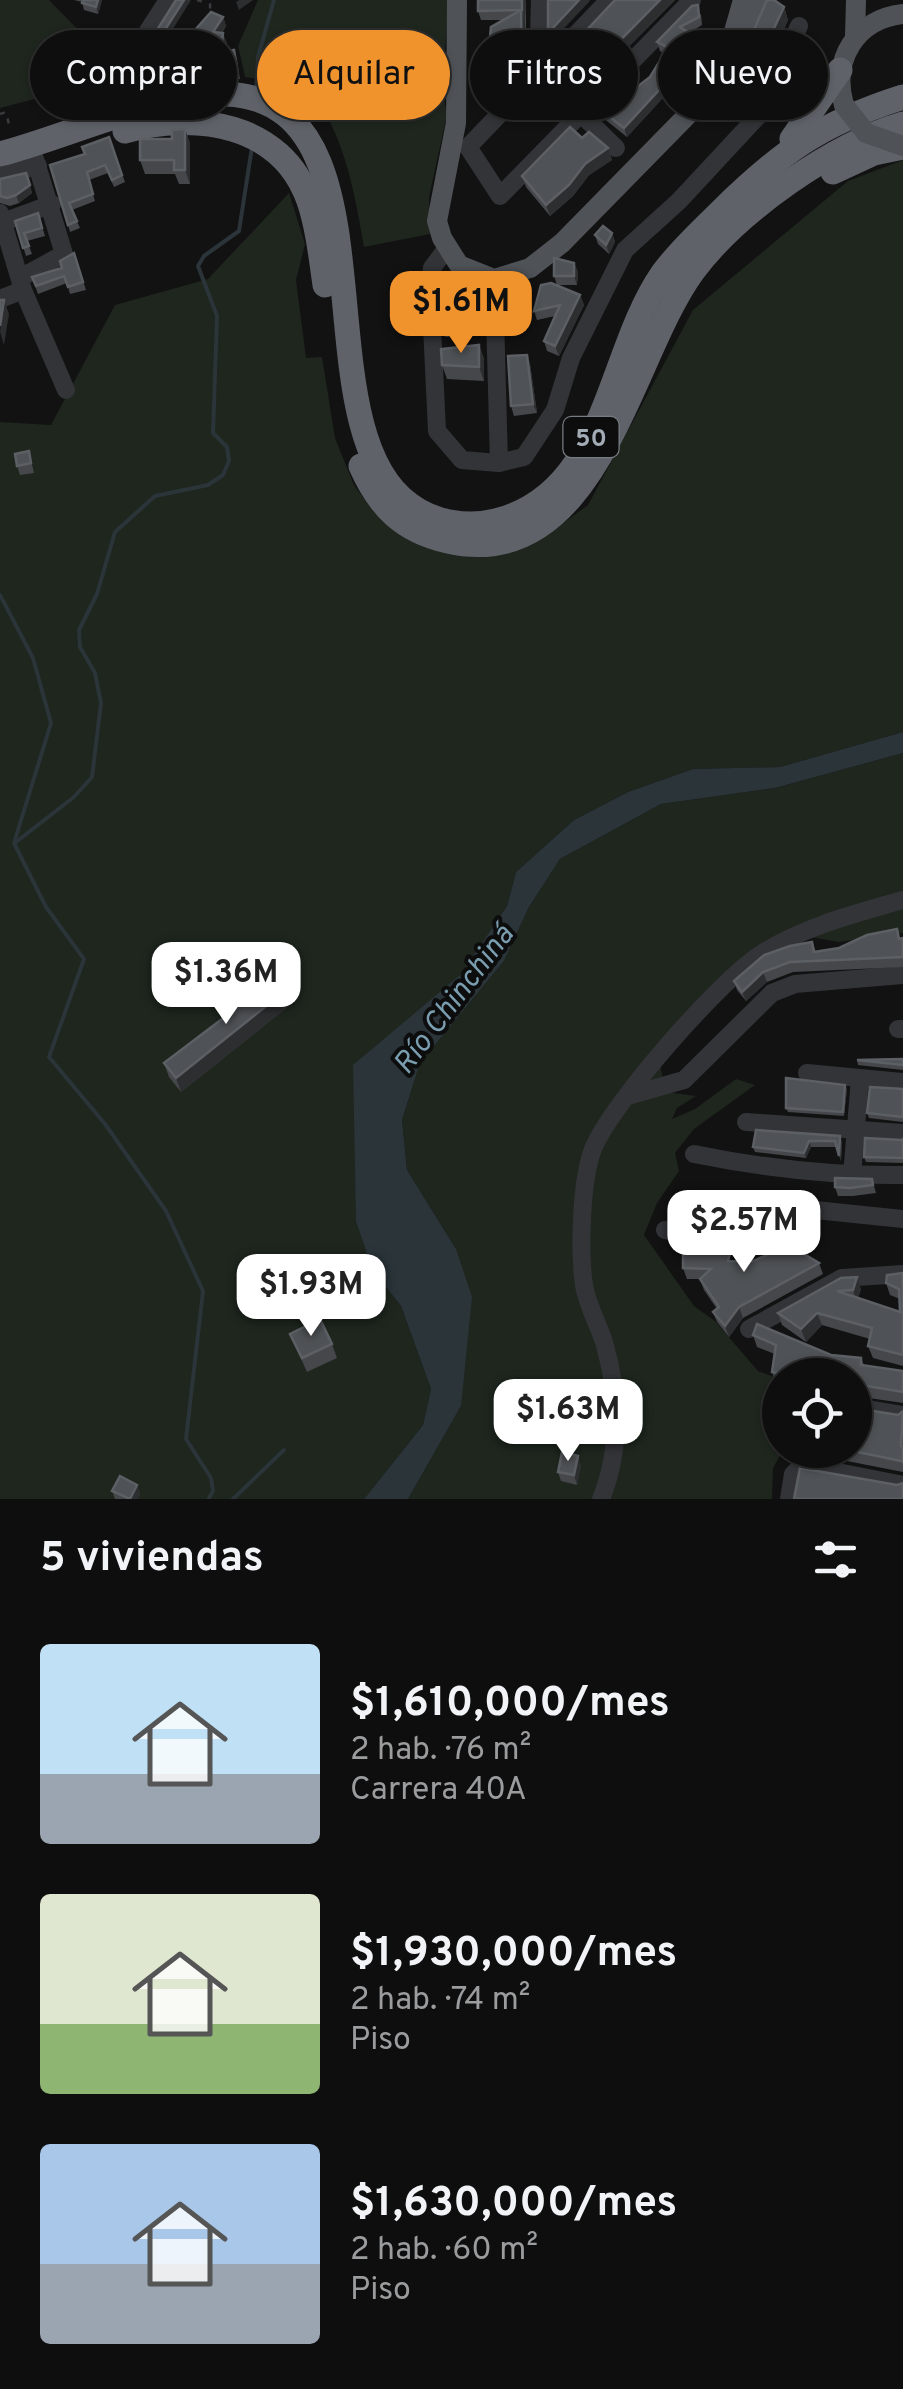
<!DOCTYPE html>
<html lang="es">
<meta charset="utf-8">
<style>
:root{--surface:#0e0e0e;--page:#171717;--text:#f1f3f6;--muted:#9b9c9e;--line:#2e2e2e;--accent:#f1932c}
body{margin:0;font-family:Overpass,sans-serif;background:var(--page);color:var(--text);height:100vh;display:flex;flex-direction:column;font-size:38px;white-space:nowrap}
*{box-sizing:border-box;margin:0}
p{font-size:32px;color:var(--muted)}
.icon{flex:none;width:55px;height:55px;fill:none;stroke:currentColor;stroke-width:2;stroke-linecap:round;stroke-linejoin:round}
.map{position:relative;height:1499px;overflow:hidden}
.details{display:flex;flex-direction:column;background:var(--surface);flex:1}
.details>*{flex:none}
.top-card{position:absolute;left:30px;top:30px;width:845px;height:90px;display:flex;gap:20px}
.controls{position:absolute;left:762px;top:1358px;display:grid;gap:20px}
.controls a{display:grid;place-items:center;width:110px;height:110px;border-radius:50%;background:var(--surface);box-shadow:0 2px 8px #0004,0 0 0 2px var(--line);font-size:50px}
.price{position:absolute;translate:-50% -85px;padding:0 22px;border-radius:20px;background:#fff;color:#222;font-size:32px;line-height:65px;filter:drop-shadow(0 2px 5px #0008)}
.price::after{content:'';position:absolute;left:50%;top:60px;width:30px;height:22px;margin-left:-15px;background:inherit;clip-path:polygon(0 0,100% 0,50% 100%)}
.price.current{background:var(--accent);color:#111}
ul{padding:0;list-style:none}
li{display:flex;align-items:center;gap:30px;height:250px;padding:0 40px}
li span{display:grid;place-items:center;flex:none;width:280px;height:200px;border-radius:10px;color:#555}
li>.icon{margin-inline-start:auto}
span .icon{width:120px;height:120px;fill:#fffc;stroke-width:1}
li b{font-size:42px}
h2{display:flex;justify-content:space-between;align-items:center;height:120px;padding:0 40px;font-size:42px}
.chip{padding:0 35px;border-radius:45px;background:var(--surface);box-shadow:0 2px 8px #0004,0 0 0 2px var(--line);font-size:35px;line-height:90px}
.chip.current{background:var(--accent);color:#111}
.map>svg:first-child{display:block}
.green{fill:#1e261e}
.water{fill:#2a3439}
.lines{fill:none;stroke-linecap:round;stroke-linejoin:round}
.stream{stroke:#2a3439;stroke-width:4}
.path{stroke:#393b3f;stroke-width:2.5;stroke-dasharray:5 8;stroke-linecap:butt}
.minor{stroke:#333438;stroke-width:18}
.major{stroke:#4f5257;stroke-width:20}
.highway{stroke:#5f6369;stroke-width:25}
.major-bridge{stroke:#4f5257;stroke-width:20}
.wall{fill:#45474b}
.shaded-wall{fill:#2c2e30}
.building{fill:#4f5256;stroke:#5c6065;stroke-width:2.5}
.labels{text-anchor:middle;stroke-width:8;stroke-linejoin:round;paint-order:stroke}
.shield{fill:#0d0d0e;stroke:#767c82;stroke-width:2.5}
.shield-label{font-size:25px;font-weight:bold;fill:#a3abb4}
.water-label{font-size:30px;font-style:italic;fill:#7a9eaf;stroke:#0d0d0e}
</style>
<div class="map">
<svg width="903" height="1499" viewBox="0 0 903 1499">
<rect width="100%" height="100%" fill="#121213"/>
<g class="green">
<polygon points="0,0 49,0 123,76 0,108"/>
<path d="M258 0H449L442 87 447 115 429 197 430 234 364 247C354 189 344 132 307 86L245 77 238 46Z"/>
<polygon points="903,160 903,732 780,767 693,769 628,792 574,820 516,872 507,906 460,975 412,1020 373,1271 401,1306 431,1389 423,1425 364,1499 0,1499 0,422 51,425 115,305 208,279 289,193 305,244 296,280 306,358 322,357 335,438 354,485 371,508 450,552 500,555 547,535 588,505 693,310 848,181"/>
<polygon points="903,753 903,933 839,942 788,933 658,1056 666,1092 696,1096 677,1108 672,1119 695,1109 736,1079 755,1085 694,1129 675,1153 679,1171 657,1203 644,1235 694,1306 715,1321 758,1371 780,1379 783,1450 773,1468 772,1499 408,1499 461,1406 456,1249 407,1170 402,1120 420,1063 504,961 529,907 560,859 661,804 775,788"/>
</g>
<polygon class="water" points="903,732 903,753 775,788 661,804 560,859 529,907 504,961 420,1063 402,1120 407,1170 456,1249 472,1297 461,1406 408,1499 364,1499 423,1425 431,1389 401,1306 373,1271 356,1221 353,1065 460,975 507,906 516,872 574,820 628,792 693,769 780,767"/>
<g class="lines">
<g class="stream">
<polyline points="256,93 258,57 274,0"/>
<polyline points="0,595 33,658 51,723 14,843 46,907 84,959 49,1057 105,1124 166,1211 203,1291 186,1439 211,1478 213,1491 209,1498"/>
<polyline points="16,842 74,797 92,777 101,703 95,673 80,647 79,630 97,594 115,532 155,496 208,485 223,475 229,461 227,447 213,433 217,316 198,266 204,256 239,231 252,147"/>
<polyline points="233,1499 284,1450"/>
</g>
<g class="path">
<polyline points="197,0 210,4 210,13"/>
<polyline points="185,80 194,42"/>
<polyline points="0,114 6,112 10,129"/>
</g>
<g class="minor">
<polyline points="540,0 538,72 616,148"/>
<polyline points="148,31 168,0"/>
<polyline points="738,103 759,115"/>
<polyline points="468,147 500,196 692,0"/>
<polyline points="468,147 609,0"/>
<polyline points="0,175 38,166"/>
<polyline points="0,213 23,290 66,390"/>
<polyline points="3,222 52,204"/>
<polyline points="447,248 432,268 430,284 437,431 462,460 499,463 524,457 555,410 571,358 625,250 679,201 759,115 799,26"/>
<polyline points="20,278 64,254 35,159"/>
<polyline points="494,279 499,463"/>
<polyline points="0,299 23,290"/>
<polyline points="898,1029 903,1029"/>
<polyline points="807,1073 903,1082"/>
<polyline points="631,1095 684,1080 772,993 795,984 903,975"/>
<polyline points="746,1122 903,1133"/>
<path d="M694 1154C763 1168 832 1176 903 1175"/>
<polyline points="852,1176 860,1078"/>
<polyline points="665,1230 729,1245 741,1233 749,1213 767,1205 903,1219"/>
<polyline points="749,1329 842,1278 903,1274"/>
<polyline points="855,1407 903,1415"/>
<path d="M601 1499C621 1449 619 1394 604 1342 598 1324 587 1304 584 1285 579 1251 581 1180 593 1149 611 1104 720 980 761 954 805 926 854 914 903 900"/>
<polyline points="789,1499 793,1474 802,1465 903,1485"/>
</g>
<g class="major">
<polyline points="457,0 456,123 437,221 442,238 459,265 494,279 530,268 562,243 718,84 739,52 759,0"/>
<polyline points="855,37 856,0"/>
<polyline points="731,42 743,0"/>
<path d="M844 105C831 60 856 19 903 14"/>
</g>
<g class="highway">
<path d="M125 131C195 111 282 123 309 201 318 228 321 257 325 285"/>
<polyline points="792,139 840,70"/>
<path d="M0 154C63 138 165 91 226 94 403 101 296 425 410 505 434 523 468 528 496 521 608 493 607 353 663 273 679 251 700 232 720 212 781 152 821 123 903 97"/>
<polyline points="833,172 874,153 903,147"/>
<path d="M361 466C379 507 403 531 448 541 597 575 629 358 693 271 738 211 832 145 903 124"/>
</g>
<polyline class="major-bridge" points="844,105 866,133 903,146"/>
</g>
<g class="wall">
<polygon points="74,0 102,0 98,14 84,10 82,2"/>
<polygon points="526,0 526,69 493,103 477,101 473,91 503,20 481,20 478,11"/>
<polygon points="615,0 675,0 580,96 559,75 555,64"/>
<polygon points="784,7 788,20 767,67 751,61 746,48"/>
<polygon points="701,14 702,25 689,33 693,42 676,59 660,51 657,42"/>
<polygon points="223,17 226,26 222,33 227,43 226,51 234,50 237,59 240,79 227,78 223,61 196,58 193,48"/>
<polygon points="150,33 157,53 144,57 141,47"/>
<polygon points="815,50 818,59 810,78 800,77 796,68 797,63 793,53"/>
<polygon points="678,67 672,88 627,137 602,117 599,109 608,100 606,94 633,90"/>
<polygon points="185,129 190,143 190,184 179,184 175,174 145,174 140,160"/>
<polygon points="109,137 125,182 114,187 108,173 89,180 95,201 72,210 80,228 70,232 50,165 85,154"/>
<polygon points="582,138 608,148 612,160 589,175 573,196 550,216 526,187 522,176"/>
<polygon points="26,173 32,193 19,203 10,206 0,203 0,179"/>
<polygon points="38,213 45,236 27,241 32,254 26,256 15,221"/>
<polygon points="612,233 615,242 609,254 598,244 595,235"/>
<polygon points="74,253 86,290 70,294 67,283 38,294 32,277 62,268"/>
<polygon points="574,263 578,272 577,285 557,285 554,276"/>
<polygon points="482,295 483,317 465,319 467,324 467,336 445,337 442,327 462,315 460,310"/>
<polygon points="580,295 584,305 559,356 547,351 544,341 555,316 537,320 534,311"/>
<polygon points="479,345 484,359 484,381 447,379 442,365"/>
<polygon points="530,364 537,413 514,416 511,406"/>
<polygon points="29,451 34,473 20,475 17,466"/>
<polygon points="903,938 903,967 793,972 767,982 746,1001 737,990 734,981 812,942 816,952"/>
<polygon points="295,1001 181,1092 169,1077 164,1063"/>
<polygon points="903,1059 903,1070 858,1065 857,1060"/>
<polygon points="845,1085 847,1089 844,1116 788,1112 786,1108"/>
<polygon points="903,1089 903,1122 869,1118 867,1113"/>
<polygon points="756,1130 842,1141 841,1161 836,1147 811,1147 806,1158 755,1152 753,1147"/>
<polygon points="903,1139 903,1163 866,1162 864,1157"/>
<polygon points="872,1179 876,1193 853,1196 838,1196 835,1187"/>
<polygon points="734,1261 819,1263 823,1274 743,1318 729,1337 717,1322 713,1312 717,1309 704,1290 700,1279 687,1279 683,1268"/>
<polygon points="903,1273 903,1366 873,1358 868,1346 870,1339 822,1325 806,1342 782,1325 778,1313 841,1278 861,1289 858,1298 900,1312 900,1299 890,1295 886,1283"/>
<polygon points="290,1334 332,1344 337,1358 307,1372"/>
<polygon points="753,1335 831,1355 861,1358 864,1365 903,1371 903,1403 855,1396 855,1375 780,1375 780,1385 776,1384 772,1372 775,1354 757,1347"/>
<polygon points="903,1411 903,1472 806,1453 805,1450 855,1450"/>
<polygon points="581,1465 577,1485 561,1481 558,1472"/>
<polygon points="137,1485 140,1494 138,1499 115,1499 112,1491"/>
</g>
<g class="shaded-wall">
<polygon points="98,0 102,0 98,14 96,7"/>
<polygon points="184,0 191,0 166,40 163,33"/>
<polygon points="239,0 253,0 239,10 236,2"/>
<polygon points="522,0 526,0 525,20 522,10"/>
<polygon points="579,0 590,0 589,2 551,42 548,33"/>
<polygon points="660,0 675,0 580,96 576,85"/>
<polygon points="784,7 788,20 767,67 762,54"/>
<polygon points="521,10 525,20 526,69 493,103 489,93"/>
<polygon points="223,17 226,26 216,41 213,32"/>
<polygon points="223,33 227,43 225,61 221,52"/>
<polygon points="690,34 693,42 676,59 673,50"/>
<polygon points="815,50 818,59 810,78 807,68"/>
<polygon points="675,59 678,67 672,88 627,137 624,128"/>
<polygon points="185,129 190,143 190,184 185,170"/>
<polygon points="608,148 612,160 589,175 573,196 550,216 546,205 585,164"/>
<polygon points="30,185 32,193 19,203 16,195"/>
<polygon points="612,233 615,242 609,254 606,245"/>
<polygon points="574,263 578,272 577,285 574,276"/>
<polygon points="478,286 482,295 483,317 479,308"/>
<polygon points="580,295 584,305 559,356 555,346"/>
<polygon points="4,300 9,314 4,345 0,332"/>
<polygon points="464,315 467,324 467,336 464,327"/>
<polygon points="479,345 484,359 484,381 479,367"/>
<polygon points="527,355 530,364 537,413 533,404"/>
<polygon points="763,972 767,982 746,1001 742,992"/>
<polygon points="290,987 295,1001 181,1092 176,1078"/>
<polygon points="845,1085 847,1089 844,1116 843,1112"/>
<polygon points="840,1136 842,1141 841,1161 839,1156"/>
<polygon points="809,1141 811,1147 806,1158 804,1153"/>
<polygon points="857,1277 861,1289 857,1302 853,1290"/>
<polygon points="739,1307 743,1318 729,1337 725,1326"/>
<polygon points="817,1313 822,1325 806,1342 801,1329"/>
<polygon points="578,1456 581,1465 577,1485 574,1475"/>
<polygon points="137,1485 140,1494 138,1499 130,1499"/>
</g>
<g class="building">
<polygon points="83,0 98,0 96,7 82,3"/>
<polygon points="176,0 184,0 163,33 157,30"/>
<polygon points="478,0 522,0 522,10 478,11"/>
<polygon points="548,0 579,0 548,33"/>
<polygon points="615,0 660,0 576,85 555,64"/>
<polygon points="767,0 774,0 784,7 762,54 746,48"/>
<polygon points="698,5 699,17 680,27 690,34 673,50 657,42 692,6"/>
<polygon points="521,10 522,59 489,93 473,91 475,66 484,66 488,56 491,27"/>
<polygon points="211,12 223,17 213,32 223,33 221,52 193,48 195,30"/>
<polygon points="137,31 150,33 153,44 141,47"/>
<polygon points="797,44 815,50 807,68 796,68 799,56 793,53"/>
<polygon points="234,50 237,70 224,69 221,52"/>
<polygon points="663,56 675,59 669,79 624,128 599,109 611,98 606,94 617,82 633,90 650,77"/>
<polygon points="570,127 582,138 589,132 608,148 585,164 569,185 546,205 522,176"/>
<polygon points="185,129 185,170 174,170 174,160 140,160 140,139 172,139 172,130"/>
<polygon points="109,137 122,175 112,180 105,165 87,172 93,194 69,203 77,221 68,225 50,165 85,154 82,147"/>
<polygon points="26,173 30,185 16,195 7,198 0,196 0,179"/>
<polygon points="38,213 42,228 24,233 29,246 23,248 15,221"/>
<polygon points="603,226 612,233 606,245 595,235"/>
<polygon points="74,253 83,282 68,287 64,276 36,286 32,277 62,268 60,261"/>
<polygon points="554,258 574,263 574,276 554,276"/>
<polygon points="551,283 580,295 555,346 544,341 560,305 534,311 541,285"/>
<polygon points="478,286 479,308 460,310 459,287"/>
<polygon points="0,300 4,300 0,326"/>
<polygon points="441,315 464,315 464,327 442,327"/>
<polygon points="479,345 479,367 442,365 441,349"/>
<polygon points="527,355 533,404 511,406 508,356"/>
<polygon points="29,451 31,463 17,466 15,454"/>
<polygon points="897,929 899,939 903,938 903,957 790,962 763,972 742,992 734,981 764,955 790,946 812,942 814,952 839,948 867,935"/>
<polygon points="280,975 290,987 176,1078 164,1063"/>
<polygon points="903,1059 903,1065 857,1060"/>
<polygon points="786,1078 845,1085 843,1112 786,1108"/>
<polygon points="870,1087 903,1089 903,1117 867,1113"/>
<polygon points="756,1130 840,1136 839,1156 835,1141 809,1141 804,1153 753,1147"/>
<polygon points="865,1138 901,1140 903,1139 903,1158 864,1157"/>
<polygon points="835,1178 872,1179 873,1185 850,1188 835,1187"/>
<polygon points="789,1245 819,1263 739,1307 725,1326 713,1312 719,1307 700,1279 711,1269 683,1268 683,1250 731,1250 728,1261 751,1262"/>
<polygon points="903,1273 903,1355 868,1346 872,1328 817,1313 801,1329 778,1313 841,1278 857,1277 853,1290 837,1291 900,1312 899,1289 886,1283 887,1275"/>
<polygon points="320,1319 332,1344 302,1358 290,1334"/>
<polygon points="757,1324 831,1355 861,1358 861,1365 903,1371 903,1392 855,1384 855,1375 787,1375 772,1372 776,1345 753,1335"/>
<polygon points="855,1408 898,1415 903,1411 901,1446 903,1447 903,1462 901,1461 848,1450 855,1450"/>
<polygon points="562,1452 578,1456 574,1475 558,1472"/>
<polygon points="800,1468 897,1485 903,1483 903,1499 794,1499"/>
<polygon points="120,1476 137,1485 130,1499 112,1491"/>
</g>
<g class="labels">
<rect class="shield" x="563.5" y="417" width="55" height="40" rx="8"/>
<g class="shield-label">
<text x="591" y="446">50</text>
</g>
<g class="water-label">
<text transform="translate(453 999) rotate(-53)" y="10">Río Chinchiná</text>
</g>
</g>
</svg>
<div class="controls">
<a><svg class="icon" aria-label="locate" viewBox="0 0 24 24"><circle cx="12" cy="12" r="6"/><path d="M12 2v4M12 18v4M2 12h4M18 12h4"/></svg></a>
</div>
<b class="price current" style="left:461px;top:356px">$1.61M</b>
<b class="price" style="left:226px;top:1027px">$1.36M</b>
<b class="price" style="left:744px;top:1275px">$2.57M</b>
<b class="price" style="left:311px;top:1339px">$1.93M</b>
<b class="price" style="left:568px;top:1464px">$1.63M</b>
<div class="top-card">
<a class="chip">Comprar</a>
<a class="chip current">Alquilar</a>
<a class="chip">Filtros</a>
<a class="chip">Nuevo</a>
</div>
</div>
<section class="details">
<h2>5 viviendas<svg class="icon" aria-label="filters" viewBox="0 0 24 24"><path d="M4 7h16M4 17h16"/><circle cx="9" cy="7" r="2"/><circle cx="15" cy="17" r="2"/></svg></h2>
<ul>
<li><span style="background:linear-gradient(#bfe0f5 65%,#9aa5b1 0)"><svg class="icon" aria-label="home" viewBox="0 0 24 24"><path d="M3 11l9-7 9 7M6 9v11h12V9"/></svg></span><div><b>$1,610,000/mes</b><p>2 hab. · 76 m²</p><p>Carrera 40A</p></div></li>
<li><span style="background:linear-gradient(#dfe7d0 65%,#8fb573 0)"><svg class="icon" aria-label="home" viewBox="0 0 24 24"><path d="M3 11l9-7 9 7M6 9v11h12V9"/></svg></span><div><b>$1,930,000/mes</b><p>2 hab. · 74 m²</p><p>Piso</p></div></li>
<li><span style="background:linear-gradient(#a9c7e8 60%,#9aa5b1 0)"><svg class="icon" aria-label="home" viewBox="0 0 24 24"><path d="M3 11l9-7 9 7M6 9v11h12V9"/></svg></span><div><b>$1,630,000/mes</b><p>2 hab. · 60 m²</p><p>Piso</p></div></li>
</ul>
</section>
